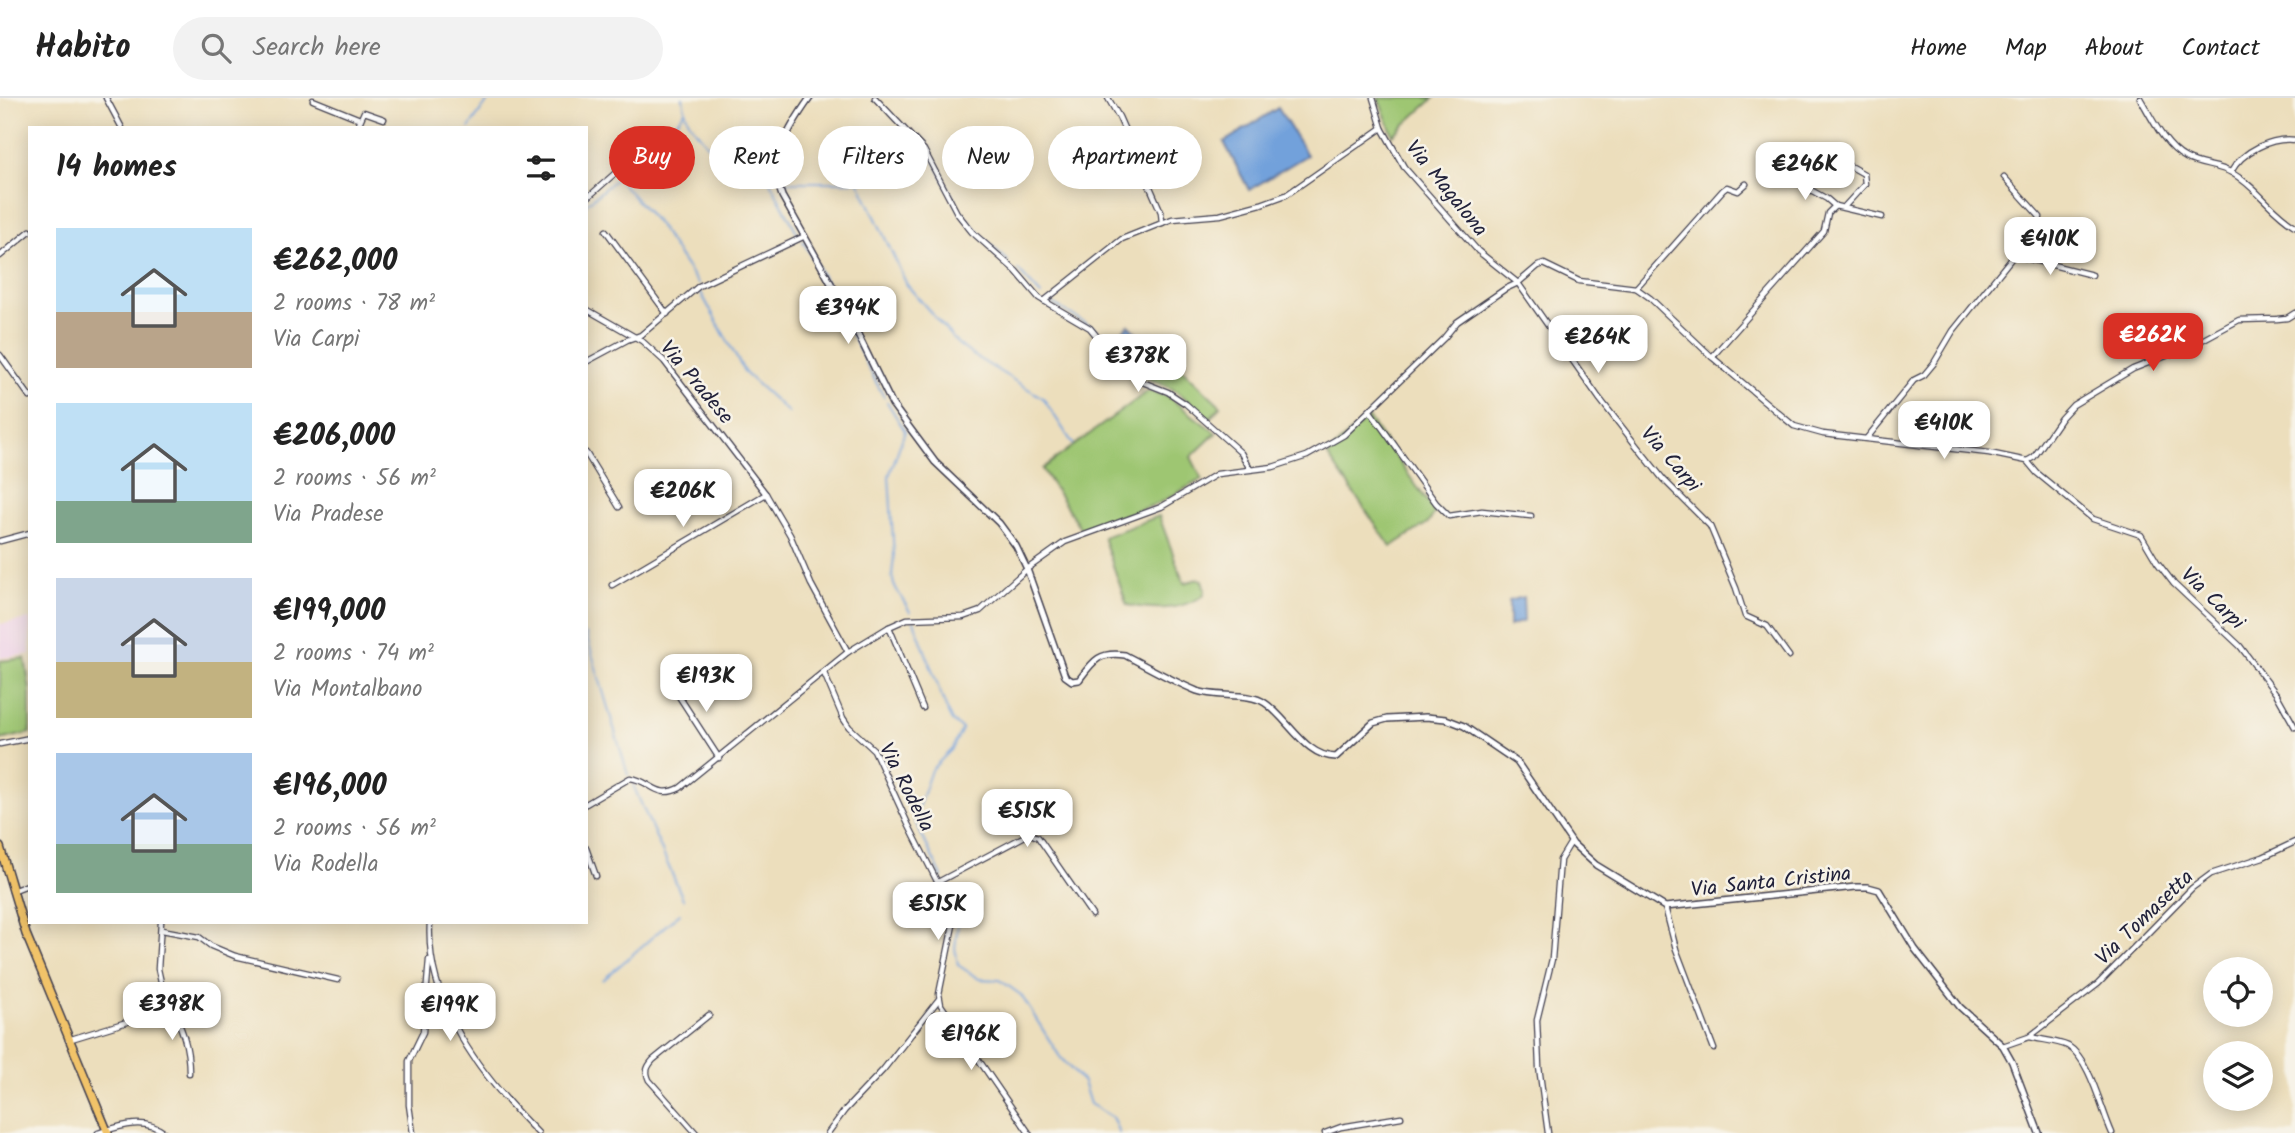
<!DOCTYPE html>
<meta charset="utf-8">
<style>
:root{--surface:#fff;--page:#f2f2f2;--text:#222;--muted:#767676;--line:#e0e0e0;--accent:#d93025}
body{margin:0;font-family:Kalam,sans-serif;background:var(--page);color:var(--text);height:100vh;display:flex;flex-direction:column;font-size:26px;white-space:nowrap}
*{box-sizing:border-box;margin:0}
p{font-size:23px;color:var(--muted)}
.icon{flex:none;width:38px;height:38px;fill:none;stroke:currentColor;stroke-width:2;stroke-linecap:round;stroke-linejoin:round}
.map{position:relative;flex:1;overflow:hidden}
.drawer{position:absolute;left:28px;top:28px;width:560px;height:798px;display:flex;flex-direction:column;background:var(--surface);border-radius:0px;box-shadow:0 4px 18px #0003}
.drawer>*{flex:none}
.hud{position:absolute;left:609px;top:28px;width:665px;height:63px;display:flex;gap:14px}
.buttons{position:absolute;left:2203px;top:859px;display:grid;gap:14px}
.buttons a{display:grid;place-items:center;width:70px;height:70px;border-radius:50%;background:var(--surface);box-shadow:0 4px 18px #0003;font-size:35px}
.price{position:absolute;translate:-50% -60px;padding:0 16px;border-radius:14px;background:#fff;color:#222;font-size:23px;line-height:46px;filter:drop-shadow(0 2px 4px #0008)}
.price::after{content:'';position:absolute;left:50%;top:42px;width:21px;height:16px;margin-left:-10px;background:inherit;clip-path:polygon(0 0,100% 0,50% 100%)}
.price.active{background:var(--accent);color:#fff}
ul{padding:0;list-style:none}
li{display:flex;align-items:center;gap:21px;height:175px;padding:0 28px}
li span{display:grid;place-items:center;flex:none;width:196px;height:140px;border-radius:0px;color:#555}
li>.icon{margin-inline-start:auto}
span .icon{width:84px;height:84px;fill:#fffc;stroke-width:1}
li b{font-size:30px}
h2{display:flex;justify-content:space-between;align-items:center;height:84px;padding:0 28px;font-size:30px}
.chip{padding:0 24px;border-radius:32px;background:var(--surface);box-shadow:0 4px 18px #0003;font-size:24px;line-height:63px}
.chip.active{background:var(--accent);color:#fff}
header{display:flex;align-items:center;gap:42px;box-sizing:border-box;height:98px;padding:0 35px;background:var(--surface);border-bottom:2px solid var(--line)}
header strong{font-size:33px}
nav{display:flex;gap:38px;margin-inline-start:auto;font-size:24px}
.search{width:490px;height:63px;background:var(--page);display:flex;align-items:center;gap:18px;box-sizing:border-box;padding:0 24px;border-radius:38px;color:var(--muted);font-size:26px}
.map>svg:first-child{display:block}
.built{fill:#eed0e8}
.green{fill:#9ec672;stroke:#607456;stroke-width:2}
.water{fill:#72a1db;stroke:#4a628b;stroke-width:2}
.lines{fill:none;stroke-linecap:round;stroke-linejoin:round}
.stream{stroke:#72a1db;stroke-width:2}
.minor-casing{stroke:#403e4e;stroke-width:7}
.tertiary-casing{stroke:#403e4e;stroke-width:8}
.primary-casing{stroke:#403e4e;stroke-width:10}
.minor{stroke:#fff;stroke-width:4.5}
.tertiary{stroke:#fff;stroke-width:5}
.primary{stroke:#f1c369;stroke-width:7}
.labels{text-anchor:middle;stroke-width:5;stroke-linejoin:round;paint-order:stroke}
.street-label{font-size:21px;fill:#22223b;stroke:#f7f3e8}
</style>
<header>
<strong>Habito</strong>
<div class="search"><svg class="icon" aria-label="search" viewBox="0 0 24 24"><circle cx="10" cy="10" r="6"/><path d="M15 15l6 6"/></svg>Search here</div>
<nav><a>Home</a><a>Map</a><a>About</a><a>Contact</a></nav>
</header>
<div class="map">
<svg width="2295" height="1035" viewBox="0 0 2295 1035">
<rect width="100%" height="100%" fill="#f7f3e8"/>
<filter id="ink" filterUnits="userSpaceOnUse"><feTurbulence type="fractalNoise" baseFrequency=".0143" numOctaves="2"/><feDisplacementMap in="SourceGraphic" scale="14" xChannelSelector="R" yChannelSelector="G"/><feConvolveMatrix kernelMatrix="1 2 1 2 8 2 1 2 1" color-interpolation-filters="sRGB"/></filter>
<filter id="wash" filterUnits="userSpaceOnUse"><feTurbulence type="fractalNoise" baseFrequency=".00686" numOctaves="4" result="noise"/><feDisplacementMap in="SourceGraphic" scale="28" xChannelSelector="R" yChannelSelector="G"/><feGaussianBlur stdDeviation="1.57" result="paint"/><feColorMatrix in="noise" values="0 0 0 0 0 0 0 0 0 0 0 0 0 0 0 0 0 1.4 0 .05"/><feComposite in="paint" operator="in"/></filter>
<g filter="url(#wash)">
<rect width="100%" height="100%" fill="#ecdebc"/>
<polygon class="built" points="30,521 30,556 0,560 0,526"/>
<g class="green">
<polygon points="1378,0 1434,0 1393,37"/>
<polygon points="1157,247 1221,308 1209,321 1177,293 1132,273"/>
<polygon points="1148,293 1167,298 1216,335 1191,359 1202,381 1157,406 1081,431 1042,371"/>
<polygon points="1368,320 1435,414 1429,424 1391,449 1328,358 1340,344"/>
<path d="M1159 418 1184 485 1198 481 1202 482 1205 492 1203 498C1179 513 1154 512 1127 507L1103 439Z"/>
<polygon points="25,560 30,592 30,635 0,642 0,563"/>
</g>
<g class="water">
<polygon points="1278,10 1307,57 1249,92 1224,44"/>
<polygon points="1129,227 1150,248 1131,268 1111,244"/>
<polygon points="1523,499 1524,523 1509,528 1509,503"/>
</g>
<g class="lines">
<g class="stream">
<path d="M683 0C684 7 685 15 688 21 690 27 730 74 734 75 744 79 755 71 766 76L799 138"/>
<polyline points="685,13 665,39 617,80 657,125 698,186"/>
<polyline points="469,30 490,0"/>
<polyline points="932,58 960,113 985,142 1008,163"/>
<polyline points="858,82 907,187 958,246 971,256 1043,300 1073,346"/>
<polyline points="784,84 851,84 917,58"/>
<polyline points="586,106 617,80"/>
<path d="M803 143C833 194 856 248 884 299"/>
<polyline points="1018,172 1041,197"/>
<polyline points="700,193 745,275 789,315"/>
<polyline points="1048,203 1094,230 1117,260"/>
<polyline points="887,304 905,333 889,378 894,458 892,477 894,487 910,514"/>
<polyline points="914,523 948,615 952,623 962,631 952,651 931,672 914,721 942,779"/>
<polyline points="586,536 628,677"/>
<polyline points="633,687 683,801"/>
<polyline points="945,785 959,817 955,850 958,867 979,881 1000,882 1021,897 1060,959 1083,984 1090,1006 1112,1019 1119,1035"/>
<polyline points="603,882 680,815"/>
</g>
</g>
</g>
<g filter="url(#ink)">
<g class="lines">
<defs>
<g id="minor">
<polyline points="106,0 122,30"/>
<polyline points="875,0 924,52 957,115 972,134 1016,173 1039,200 1090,230 1126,274 1145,285 1168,294 1186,306 1241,355 1250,371"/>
<polyline points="1108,0 1119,19 1161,114 1162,125"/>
<polyline points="1373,0 1382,30 1404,69 1478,153 1518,185 1599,300 1639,351 1663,381 1710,428 1736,490 1745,518 1767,528 1789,558"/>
<path d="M2140 0C2151 19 2165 49 2186 60 2200 68 2219 67 2232 75 2257 89 2270 113 2295 128"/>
<polyline points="313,2 360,21"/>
<polyline points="357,30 364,14 384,21"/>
<polyline points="1823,53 1864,76 1865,86 1844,109"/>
<path d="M2231 74C2242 53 2272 39 2295 42"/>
<polyline points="1789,80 1827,101 1835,108"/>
<polyline points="586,101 630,62"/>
<polyline points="606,133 667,216"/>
<polyline points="2014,157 2092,177"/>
<polyline points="0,158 30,133"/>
<polyline points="1636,190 1723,92 1727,89 1738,93 1746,86"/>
<polyline points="1044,203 1122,141 1172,121 1220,117 1261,106 1286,97 1382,30"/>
<polyline points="586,211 642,243 664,263 766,396 790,437 811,486 848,554"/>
<polyline points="0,257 30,299"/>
<polyline points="1712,259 1824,133 1828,115 1835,108 1882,119"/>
<polyline points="586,264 627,242 641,237 699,188 805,138"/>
<polyline points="1370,313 1436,405 1449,418 1482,413 1531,418"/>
<polyline points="1867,340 1914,282 1924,277 1934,265 1953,233 2039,126 2040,119 2004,79"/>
<polyline points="586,355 619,409"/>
<polyline points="2027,363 2034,359 2061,320 2073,307 2133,271 2189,249 2239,222 2277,221 2287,220 2295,215"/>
<polyline points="0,443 30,435"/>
<polyline points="612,487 766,396"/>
<polyline points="889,529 923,610"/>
<polyline points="824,575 843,620 849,629 874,652 908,726 951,811 953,827 939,896 941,907 1029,1035"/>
<polyline points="671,586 719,660"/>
<polyline points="0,646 30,640"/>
<path d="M586 706 630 680C651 682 656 702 680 690L848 554 889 529 907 521 963 519 980 513 1027 471 1065 444 1161 409 1217 376 1273 369 1307 358 1344 337 1444 240 1457 224 1505 191 1518 185 1538 168 1544 166 1579 183 1636 190 1650 200 1712 259 1794 328 1823 336 1989 355 2027 363 2037 375 2093 421 2141 437 2157 464 2174 486 2240 548 2277 597 2295 629"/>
<polyline points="586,750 596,778"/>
<polyline points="938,784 1025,738 1030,736 1038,739 1092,817"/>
<polyline points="12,793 30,786"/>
<polyline points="1665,809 1676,851 1714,951"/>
<path d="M430 824C425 907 483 980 538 1035"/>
<polyline points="162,832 199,839 211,848 235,858 338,882"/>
<path d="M166 907C183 924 189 952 189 975"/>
<path d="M2030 939C2042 942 2057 943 2068 948 2090 961 2101 1011 2112 1035"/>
<polyline points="68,942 150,917 166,907 158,871 161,824"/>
<polyline points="2003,948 2029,939 2098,886 2192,790 2211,776 2263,759 2295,744"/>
<path d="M98 1035C120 1028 144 1019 165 1035"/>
<polyline points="413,1035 409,1007 409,963 423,934 429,862"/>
<path d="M696 1035 649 982C645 973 647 969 653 962L709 917"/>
<polyline points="828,1035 845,1012 883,972 939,901"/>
<polyline points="1325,1035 1341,1029 1401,1019"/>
<polyline points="1548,1035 1539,969 1537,922 1552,861 1560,762 1571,744"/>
</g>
<path id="tertiary" d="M810 0C790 28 768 62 782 98L847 214 892 306 935 364 999 425 1016 448 1027 471 1065 578 1072 583 1079 582C1093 563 1099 553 1125 557 1148 569 1172 583 1197 593 1217 600 1249 594 1265 605 1289 621 1305 659 1336 659L1373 625 1387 621 1426 619 1446 621 1464 628 1517 664 1573 746 1596 767 1665 809 1856 789H1868L1879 792 1915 851 1960 909 2003 948 2012 964 2039 1035"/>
<polyline id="primary" points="0,749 26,836 108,1035"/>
</defs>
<use href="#minor" class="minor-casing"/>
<use href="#tertiary" class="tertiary-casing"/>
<use href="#primary" class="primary-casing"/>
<use href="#minor" class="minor"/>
<use href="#tertiary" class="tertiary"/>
<use href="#primary" class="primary"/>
</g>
</g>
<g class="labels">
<g class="street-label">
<text transform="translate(1447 90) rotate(51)" y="7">Via Magalona</text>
<text transform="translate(697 284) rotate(50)" y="7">Via Pradese</text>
<text transform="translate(1671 361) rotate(49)" y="7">Via Carpi</text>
<text transform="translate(2213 500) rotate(44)" y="7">Via Carpi</text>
<text transform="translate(907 689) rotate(63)" y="7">Via Rodella</text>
<text transform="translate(1771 783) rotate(-6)" y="7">Via Santa Cristina</text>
<text transform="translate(2144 819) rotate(-44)" y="7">Via Tomasetta</text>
</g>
</g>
</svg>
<div class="buttons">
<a><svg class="icon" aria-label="locate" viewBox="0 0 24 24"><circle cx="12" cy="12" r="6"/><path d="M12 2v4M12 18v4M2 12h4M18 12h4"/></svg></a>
<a><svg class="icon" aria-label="layers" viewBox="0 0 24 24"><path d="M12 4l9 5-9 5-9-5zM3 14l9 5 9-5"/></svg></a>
</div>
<b class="price" style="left:1805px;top:104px">€246K</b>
<b class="price" style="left:2050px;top:179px">€410K</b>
<b class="price" style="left:848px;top:248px">€394K</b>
<b class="price active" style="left:2153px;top:275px">€262K</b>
<b class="price" style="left:1598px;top:277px">€264K</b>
<b class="price" style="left:1138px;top:296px">€378K</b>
<b class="price" style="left:1944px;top:363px">€410K</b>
<b class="price" style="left:683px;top:431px">€206K</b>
<b class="price" style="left:706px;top:616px">€193K</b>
<b class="price" style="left:1027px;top:751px">€515K</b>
<b class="price" style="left:938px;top:844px">€515K</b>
<b class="price" style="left:172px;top:944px">€398K</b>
<b class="price" style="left:450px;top:945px">€199K</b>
<b class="price" style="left:971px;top:974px">€196K</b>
<div class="hud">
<a class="chip active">Buy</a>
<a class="chip">Rent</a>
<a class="chip">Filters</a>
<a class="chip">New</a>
<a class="chip">Apartment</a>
</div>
<section class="drawer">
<h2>14 homes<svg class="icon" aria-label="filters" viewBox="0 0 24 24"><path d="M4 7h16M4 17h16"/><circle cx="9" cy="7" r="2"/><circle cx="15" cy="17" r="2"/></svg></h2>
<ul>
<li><span style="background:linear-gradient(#bfe0f5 60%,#b9a48a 0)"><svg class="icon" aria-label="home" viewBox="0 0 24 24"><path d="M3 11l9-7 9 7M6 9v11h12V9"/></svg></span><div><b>€262,000</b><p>2 rooms · 78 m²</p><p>Via Carpi</p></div></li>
<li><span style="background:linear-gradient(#bfe0f5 70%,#7fa58c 0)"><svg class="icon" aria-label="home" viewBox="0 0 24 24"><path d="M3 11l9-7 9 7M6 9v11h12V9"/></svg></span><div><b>€206,000</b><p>2 rooms · 56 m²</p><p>Via Pradese</p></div></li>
<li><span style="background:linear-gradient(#c9d6e8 60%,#c2b280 0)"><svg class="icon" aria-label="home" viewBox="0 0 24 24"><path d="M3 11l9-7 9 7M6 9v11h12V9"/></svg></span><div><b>€199,000</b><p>2 rooms · 74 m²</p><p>Via Montalbano</p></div></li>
<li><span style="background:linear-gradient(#a9c7e8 65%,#7fa58c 0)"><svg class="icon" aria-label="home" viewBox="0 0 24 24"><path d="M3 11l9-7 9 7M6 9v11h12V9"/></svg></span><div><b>€196,000</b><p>2 rooms · 56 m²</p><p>Via Rodella</p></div></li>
</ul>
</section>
</div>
